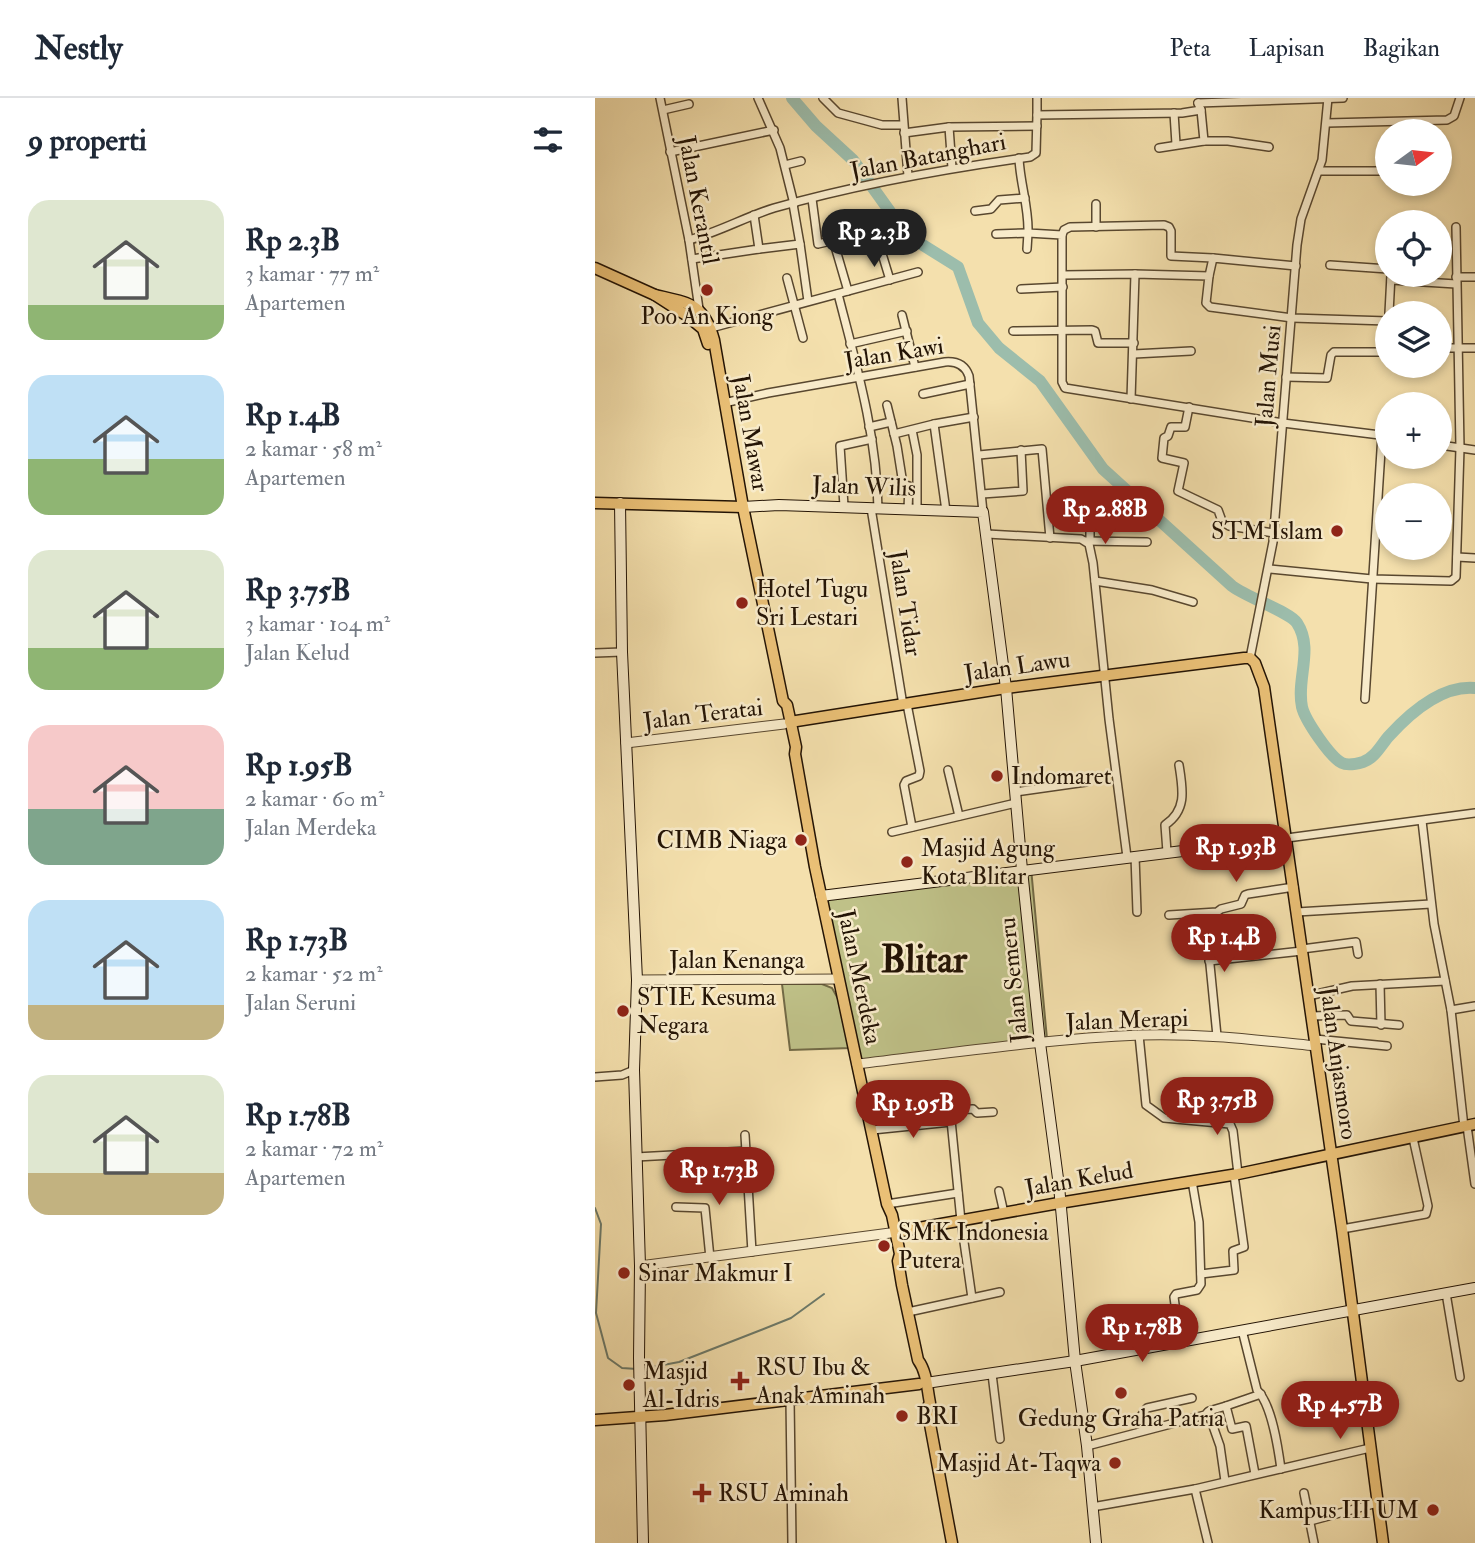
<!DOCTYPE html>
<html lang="id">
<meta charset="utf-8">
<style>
:root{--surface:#fff;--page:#f2f2f3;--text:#1f2937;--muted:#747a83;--line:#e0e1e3;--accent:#8f2418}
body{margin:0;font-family:"IM FELL Double Pica",serif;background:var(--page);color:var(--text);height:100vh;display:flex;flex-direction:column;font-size:26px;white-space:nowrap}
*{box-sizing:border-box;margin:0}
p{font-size:23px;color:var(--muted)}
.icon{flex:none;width:38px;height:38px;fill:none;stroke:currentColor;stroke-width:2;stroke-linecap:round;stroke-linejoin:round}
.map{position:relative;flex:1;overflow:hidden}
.drawer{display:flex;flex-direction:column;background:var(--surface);width:595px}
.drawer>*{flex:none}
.needle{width:46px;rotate:75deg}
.tools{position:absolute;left:780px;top:21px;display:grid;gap:14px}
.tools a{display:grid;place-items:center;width:77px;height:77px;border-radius:50%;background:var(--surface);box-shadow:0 4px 10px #0003;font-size:35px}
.price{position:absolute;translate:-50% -60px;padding:0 16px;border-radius:24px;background:var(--accent);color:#fff;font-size:23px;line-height:46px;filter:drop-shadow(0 2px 4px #0008)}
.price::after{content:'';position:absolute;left:50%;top:42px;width:21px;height:16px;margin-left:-10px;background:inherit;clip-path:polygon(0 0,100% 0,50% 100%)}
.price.on{background:#222;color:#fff}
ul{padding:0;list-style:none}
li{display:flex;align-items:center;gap:21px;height:175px;padding:0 28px}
li span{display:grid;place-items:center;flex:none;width:196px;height:140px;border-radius:21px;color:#555}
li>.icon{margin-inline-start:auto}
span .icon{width:84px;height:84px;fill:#fffc;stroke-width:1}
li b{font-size:30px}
h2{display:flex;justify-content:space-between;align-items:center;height:84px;padding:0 28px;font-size:30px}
header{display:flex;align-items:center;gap:42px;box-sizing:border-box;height:98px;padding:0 35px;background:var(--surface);border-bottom:2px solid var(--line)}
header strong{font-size:33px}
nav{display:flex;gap:38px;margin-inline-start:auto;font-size:24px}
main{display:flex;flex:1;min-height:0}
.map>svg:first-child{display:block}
.green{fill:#bfc188;stroke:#726a46;stroke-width:2}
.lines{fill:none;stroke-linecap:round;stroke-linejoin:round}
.stream{stroke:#6c7969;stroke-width:2}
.river{stroke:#9cbdac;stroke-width:12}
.minor-casing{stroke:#58472f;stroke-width:10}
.tertiary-casing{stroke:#58472f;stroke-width:11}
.secondary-casing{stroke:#241405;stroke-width:12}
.primary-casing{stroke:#241405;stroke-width:13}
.minor{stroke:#f8ebca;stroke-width:7}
.tertiary{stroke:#f8ebca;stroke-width:9}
.secondary{stroke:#f8ebca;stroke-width:10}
.primary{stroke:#eac076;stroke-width:10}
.poi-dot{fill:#8f2418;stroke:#f8ebca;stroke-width:2.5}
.labels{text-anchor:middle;stroke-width:5;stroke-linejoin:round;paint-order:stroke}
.street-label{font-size:24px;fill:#241405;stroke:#f8ebca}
.poi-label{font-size:24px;fill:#241405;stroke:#f8ebca;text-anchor:start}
.town-label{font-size:38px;font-weight:bold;fill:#241405;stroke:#f8ebca}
</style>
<header>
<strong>Nestly</strong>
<nav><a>Peta</a><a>Lapisan</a><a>Bagikan</a></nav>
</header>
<main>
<section class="drawer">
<h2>9 properti<svg class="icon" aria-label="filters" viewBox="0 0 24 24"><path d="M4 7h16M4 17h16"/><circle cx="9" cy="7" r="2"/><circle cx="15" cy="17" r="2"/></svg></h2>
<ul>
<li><span style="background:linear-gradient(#dfe7d0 75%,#8fb573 0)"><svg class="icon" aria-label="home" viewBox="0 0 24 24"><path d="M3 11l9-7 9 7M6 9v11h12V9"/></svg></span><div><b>Rp 2.3B</b><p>3 kamar · 77 m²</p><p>Apartemen</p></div></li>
<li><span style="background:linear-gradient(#bfe0f5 60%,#8fb573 0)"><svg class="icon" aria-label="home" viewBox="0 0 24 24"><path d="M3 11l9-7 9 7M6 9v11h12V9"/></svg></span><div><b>Rp 1.4B</b><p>2 kamar · 58 m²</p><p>Apartemen</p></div></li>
<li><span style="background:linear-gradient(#dfe7d0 70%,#8fb573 0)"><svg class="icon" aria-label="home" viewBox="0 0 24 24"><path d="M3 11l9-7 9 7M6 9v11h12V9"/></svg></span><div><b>Rp 3.75B</b><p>3 kamar · 104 m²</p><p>Jalan Kelud</p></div></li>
<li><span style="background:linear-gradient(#f6c9c9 60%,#7fa58c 0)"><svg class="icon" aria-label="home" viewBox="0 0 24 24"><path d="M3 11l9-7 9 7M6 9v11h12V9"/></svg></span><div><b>Rp 1.95B</b><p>2 kamar · 60 m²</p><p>Jalan Merdeka</p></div></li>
<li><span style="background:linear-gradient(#bfe0f5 75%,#c2b280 0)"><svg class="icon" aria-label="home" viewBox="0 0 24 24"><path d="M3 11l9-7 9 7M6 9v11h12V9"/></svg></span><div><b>Rp 1.73B</b><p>2 kamar · 52 m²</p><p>Jalan Seruni</p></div></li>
<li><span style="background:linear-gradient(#dfe7d0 70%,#c2b280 0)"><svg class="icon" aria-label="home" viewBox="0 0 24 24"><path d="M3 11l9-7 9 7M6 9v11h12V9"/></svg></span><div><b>Rp 1.78B</b><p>2 kamar · 72 m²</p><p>Apartemen</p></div></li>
</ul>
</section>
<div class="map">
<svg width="880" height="1445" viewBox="0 0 880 1445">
<rect width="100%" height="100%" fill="#f4e0ad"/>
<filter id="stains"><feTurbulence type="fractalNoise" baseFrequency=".00286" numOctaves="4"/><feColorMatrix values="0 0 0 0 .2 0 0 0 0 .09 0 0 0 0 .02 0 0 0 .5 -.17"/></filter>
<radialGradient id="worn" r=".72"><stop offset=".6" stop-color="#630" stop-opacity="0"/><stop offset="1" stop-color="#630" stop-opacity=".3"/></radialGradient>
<g class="green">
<polygon points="436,770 452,941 264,964 229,801"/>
<polygon points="187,886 227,886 237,890 246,906 255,950 195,952"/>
</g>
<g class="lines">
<g class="stream">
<polyline points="0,1110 6,1126 1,1215 13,1260 27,1270 42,1271"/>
<polyline points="47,1271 84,1264 166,1232 196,1220 229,1196"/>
</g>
<path class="river" d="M197 0 221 28 258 62 296 115 323 144 363 169 383 225 404 250 445 283 508 371 637 488C653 500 695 514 702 525 719 551 701 581 707 609 710 622 735 659 747 665 753 668 761 666 768 664 780 660 786 647 794 638 815 615 847 587 880 590"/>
<defs>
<g id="minor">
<polyline points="65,0 94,142 104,211"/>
<polyline points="163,0 185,50 199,106"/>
<polyline points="228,0 243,15 287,27 307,27"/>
<polyline points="307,0 313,78"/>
<polyline points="603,5 748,0"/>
<polyline points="68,12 94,6"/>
<polyline points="579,15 581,46"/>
<polyline points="442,17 442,0"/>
<polyline points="732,25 852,22 859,18 865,0"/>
<polyline points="354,29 357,70"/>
<polyline points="309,35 354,29 442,28"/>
<polyline points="609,43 633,43 674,49"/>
<polyline points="564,50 609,43 606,12"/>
<polyline points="75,54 179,32"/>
<path d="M424 60C425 86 434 109 433 135L467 137V284L470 290 688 325 793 338"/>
<polyline points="190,67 206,63"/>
<polyline points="724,73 793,73"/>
<polyline points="217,101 223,146 236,143 239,145 253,193"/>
<polyline points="380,113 396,111 404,102 430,100"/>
<polyline points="501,129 501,106"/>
<polyline points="401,136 433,135 432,151"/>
<polyline points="467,137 469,132 475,129 569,127 574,129 576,133 576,158 618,160"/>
<path d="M94 142C124 134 150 119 179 110 263 86 349 71 435 59L441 55 442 17 587 15 606 12 603 5"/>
<polyline points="205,146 213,203"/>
<polyline points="164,151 205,146 198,106"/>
<polyline points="288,159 295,182"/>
<polyline points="97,161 164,151 159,117"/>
<polyline points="735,167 793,171"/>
<polyline points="468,177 540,176 614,178 611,205 615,209 697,220 793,223"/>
<polyline points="614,178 618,160 701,168"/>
<polyline points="861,179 880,179"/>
<polyline points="192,180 208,240"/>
<polyline points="796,182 861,186"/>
<polyline points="426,191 468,189"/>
<path d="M243 196C261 266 282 337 283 411"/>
<polyline points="794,215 796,177"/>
<polyline points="307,217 320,269"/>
<polyline points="116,230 323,174"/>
<polyline points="418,233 497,232 500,233 503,245 539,245"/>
<polyline points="255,246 312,233"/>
<polyline points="845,250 880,250"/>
<polyline points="539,256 596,253"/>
<polyline points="691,279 732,280 736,257 739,254 793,254"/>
<polyline points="328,296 375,286"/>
<polyline points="536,301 540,176"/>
<path d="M129 305 173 295 350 264C362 263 370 267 374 278L388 414"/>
<polyline points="292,307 302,348 308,386 314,388 313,411"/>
<polyline points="594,309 590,329 576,329 573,338 569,340 567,360 589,365 583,393 623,412 627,423 634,428 679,435"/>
<polyline points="274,329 296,324"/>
<polyline points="317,332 322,357 322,411"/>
<polyline points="299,336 339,326"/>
<polyline points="845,347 880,352"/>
<polyline points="384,357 447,351 455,440"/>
<polyline points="387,396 428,393 426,352"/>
<polyline points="249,408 245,348 277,341"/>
<polyline points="276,410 308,607"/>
<polyline points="351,413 339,326 379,319"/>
<polyline points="392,436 486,441 494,446 498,465 514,621 532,759"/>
<polyline points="491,443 552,444"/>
<polyline points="495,443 495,412"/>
<polyline points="862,459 880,460"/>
<polyline points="674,471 777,481 856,483 861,479 865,350 861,129"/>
<polyline points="500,483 557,492 598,504"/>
<polyline points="0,555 27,554"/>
<polyline points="655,560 678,444 702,147 706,121 727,62 733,0"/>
<polyline points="770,601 787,337"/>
<polyline points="312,606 325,673 324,678 311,683 309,687 317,729"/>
<polyline points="353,672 364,718"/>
<polyline points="420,694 491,684"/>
<polyline points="827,723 839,826 856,912 869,1029"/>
<polyline points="297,734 421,705"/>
<polyline points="692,740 880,715"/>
<path d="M572 754 570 727C592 712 588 692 584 667"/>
<polyline points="540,758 542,814"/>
<polyline points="702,814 836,806"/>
<polyline points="610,816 622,938"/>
<polyline points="574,817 622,814 626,811 646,806 650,797 653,796 699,789"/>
<polyline points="707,851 761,844 763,856"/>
<polyline points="614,863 707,853"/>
<polyline points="785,886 786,927"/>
<polyline points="713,898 757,888 850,883"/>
<polyline points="856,912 880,908"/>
<polyline points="716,918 752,917 756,923 804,927"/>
<polyline points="544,937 551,1007 569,1020 635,1026 638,1033 643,1076"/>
<polyline points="720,941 792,948"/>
<polyline points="0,979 27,977 39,972"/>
<polyline points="872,1028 880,1086"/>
<polyline points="277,1032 356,1024"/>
<polyline points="150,1037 157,1154"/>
<polyline points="41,1059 151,1053"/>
<polyline points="404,1093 409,1115"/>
<polyline points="292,1106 363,1095"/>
<polyline points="81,1109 110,1110 115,1160"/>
<polyline points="747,1131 831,1116 833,1108 818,1040"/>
<polyline points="606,1176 639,1172 638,1153 649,1149 639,1077"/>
<polyline points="851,1195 865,1279"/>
<polyline points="377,1200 366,1123 355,1012 378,1011 382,1015 398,1014"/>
<polyline points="313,1214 405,1194"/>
<path d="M647 1232 662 1292C677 1307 683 1349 686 1371"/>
<polyline points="585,1244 579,1199 581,1196 602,1192 606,1186 604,1124 597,1083"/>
<polyline points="397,1276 405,1341"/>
<polyline points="195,1302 197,1445"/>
<polyline points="631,1308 666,1296"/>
<polyline points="613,1314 625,1348 630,1383"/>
<polyline points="548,1332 546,1318 552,1310 597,1300"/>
<polyline points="492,1348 610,1317 614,1313 631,1308 637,1331 651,1328 660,1376"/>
<polyline points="600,1391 613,1445"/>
<polyline points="709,1395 719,1445"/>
<polyline points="497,1409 600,1391 775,1350"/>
<polyline points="715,1423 782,1405"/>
</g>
<g id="tertiary">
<polyline points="31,645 189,626"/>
<polyline points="42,882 243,881"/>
<path d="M262 966C356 955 450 941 545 937 604 935 662 942 721 948"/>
<polyline points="45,1168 295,1135"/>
</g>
<g id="secondary">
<polyline points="25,405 27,554 42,882 39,972 45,1168 44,1260 48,1445"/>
<polyline points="148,409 184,407 388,414 411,590 427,772 445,945 464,1088 480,1263 492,1348 501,1445"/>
<polyline points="226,798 692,740"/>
<polyline points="331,1285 480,1263 880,1190"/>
</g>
<g id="primary">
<polyline points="0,170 60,197 91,217 108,231 113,246"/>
<path d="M60 197C94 205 109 205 119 242L148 409 188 603 192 607 201 649 200 656 220 769 292 1106 297 1117 305 1156 303 1163 307 1187 323 1262C332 1274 332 1291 335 1305L332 1310 357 1445"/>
<polyline points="0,405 148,409"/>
<polyline points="195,624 411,590 649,560 655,560 660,565 669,589 747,1131 788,1445"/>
<polyline points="301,1134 464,1105 643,1076 880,1026"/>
<polyline points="0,1322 70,1317 324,1286"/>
</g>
</defs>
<use href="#minor" class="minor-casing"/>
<use href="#tertiary" class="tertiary-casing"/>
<use href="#secondary" class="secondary-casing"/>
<use href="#primary" class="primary-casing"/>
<use href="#minor" class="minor"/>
<use href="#tertiary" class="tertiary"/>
<use href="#secondary" class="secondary"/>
<use href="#primary" class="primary"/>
</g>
<g class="poi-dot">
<circle cx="112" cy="192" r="7"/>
<circle cx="742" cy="433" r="7"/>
<circle cx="147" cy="505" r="7"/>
<circle cx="402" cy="678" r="7"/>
<circle cx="206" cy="742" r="7"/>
<circle cx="312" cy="764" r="7"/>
<circle cx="28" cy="913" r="7"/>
<circle cx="289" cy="1148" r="7"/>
<circle cx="29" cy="1175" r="7"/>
<path d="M141.5 1272.5h7v7h7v7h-7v7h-7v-7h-7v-7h7z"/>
<circle cx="34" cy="1287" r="7"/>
<circle cx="526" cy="1295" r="7"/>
<circle cx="307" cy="1318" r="7"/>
<circle cx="520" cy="1365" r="7"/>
<path d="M103.5 1384.5h7v7h7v7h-7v7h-7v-7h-7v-7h7z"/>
<circle cx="838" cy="1412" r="7"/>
</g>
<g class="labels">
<g class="street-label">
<text transform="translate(333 58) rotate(-11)" y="8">Jalan Batanghari</text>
<text transform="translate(104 102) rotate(79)" y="8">Jalan Kerantil</text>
<text transform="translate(299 255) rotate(-9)" y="8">Jalan Kawi</text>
<text transform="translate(673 278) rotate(-85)" y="8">Jalan Musi</text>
<text transform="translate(156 335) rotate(80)" y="8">Jalan Mawar</text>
<text transform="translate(269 388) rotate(2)" y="8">Jalan Wilis</text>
<text transform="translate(311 505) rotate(81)" y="8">Jalan Tidar</text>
<text transform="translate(422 568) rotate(-8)" y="8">Jalan Lawu</text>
<text transform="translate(108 616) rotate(-7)" y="8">Jalan Teratai</text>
<text x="142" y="870">Jalan Kenanga</text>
<text transform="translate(265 879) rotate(78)" y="8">Jalan Merdeka</text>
<text transform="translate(418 882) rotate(-96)" y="8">Jalan Semeru</text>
<text transform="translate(532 922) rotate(-2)" y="8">Jalan Merapi</text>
<text transform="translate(744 965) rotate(82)" y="8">Jalan Anjasmoro</text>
<text transform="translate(484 1081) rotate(-10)" y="8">Jalan Kelud</text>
</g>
<g class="poi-label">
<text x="112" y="226" text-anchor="middle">Poo An Kiong</text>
<text x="728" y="441" text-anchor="end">STM Islam</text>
<text x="161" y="499">Hotel Tugu<tspan x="161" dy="28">Sri Lestari</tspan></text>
<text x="416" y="686">Indomaret</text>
<text x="192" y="750" text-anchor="end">CIMB Niaga</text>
<text x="326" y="758">Masjid Agung<tspan x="326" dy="28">Kota Blitar</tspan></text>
<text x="42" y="907">STIE Kesuma<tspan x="42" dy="28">Negara</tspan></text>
<text x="303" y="1142">SMK Indonesia<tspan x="303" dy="28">Putera</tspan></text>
<text x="43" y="1183">Sinar Makmur I</text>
<text x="161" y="1277">RSU Ibu &amp;<tspan x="161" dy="28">Anak Aminah</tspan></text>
<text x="48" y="1281">Masjid<tspan x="48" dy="28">Al-Idris</tspan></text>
<text x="321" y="1326">BRI</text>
<text x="526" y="1328" text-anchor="middle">Gedung Graha Patria</text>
<text x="506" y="1373" text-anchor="end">Masjid At-Taqwa</text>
<text x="123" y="1403">RSU Aminah</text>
<text x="824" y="1420" text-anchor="end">Kampus III UM</text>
</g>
<g class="town-label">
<text x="329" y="874">Blitar</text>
</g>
</g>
<rect width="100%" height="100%" filter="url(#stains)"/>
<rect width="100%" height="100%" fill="url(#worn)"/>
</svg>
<div class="tools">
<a><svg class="needle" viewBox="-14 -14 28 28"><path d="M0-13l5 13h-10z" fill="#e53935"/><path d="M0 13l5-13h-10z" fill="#747a83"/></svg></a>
<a><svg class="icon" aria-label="locate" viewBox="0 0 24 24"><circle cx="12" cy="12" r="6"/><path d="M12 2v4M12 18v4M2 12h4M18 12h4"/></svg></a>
<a><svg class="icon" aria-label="layers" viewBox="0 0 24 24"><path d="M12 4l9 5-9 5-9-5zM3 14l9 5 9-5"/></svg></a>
<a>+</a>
<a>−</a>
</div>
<b class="price on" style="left:279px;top:171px">Rp 2.3B</b>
<b class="price" style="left:510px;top:448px">Rp 2.88B</b>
<b class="price" style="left:641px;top:786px">Rp 1.93B</b>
<b class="price" style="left:629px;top:876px">Rp 1.4B</b>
<b class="price" style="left:622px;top:1039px">Rp 3.75B</b>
<b class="price" style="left:318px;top:1042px">Rp 1.95B</b>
<b class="price" style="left:124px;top:1109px">Rp 1.73B</b>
<b class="price" style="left:547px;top:1266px">Rp 1.78B</b>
<b class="price" style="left:745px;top:1343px">Rp 4.57B</b>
</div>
</main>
